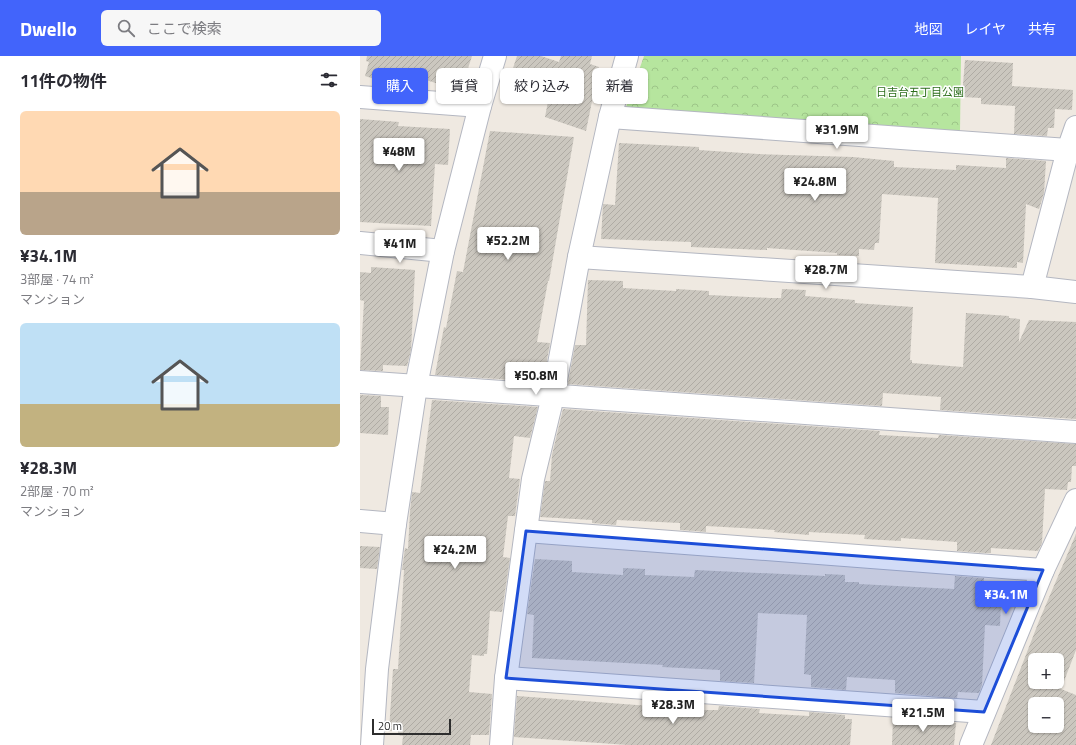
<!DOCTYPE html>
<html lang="ja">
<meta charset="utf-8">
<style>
:root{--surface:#fff;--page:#f7f7f7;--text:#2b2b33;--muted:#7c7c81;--accent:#4264fb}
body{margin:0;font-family:"Titillium Web","Noto Sans JP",sans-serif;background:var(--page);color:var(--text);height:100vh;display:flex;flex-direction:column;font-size:15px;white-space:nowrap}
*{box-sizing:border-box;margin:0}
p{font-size:13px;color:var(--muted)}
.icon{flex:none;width:22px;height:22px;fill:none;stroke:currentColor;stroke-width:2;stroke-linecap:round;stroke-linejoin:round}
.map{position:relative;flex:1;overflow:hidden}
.panel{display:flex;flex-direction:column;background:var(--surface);width:360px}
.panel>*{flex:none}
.hud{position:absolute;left:12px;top:12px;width:380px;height:36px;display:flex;gap:8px}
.controls{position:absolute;left:668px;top:597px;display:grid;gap:8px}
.controls a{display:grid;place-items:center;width:36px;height:36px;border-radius:6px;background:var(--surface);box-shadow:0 1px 3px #0004;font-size:20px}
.scale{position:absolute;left:12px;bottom:10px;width:79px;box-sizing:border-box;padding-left:4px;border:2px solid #2e2e2e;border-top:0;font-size:11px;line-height:14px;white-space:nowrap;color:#2e2e2e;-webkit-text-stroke:3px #fff;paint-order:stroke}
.price{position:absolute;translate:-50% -34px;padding:0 9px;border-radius:4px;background:#fff;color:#222;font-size:13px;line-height:26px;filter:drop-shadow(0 1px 2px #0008)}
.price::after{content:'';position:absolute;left:50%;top:24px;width:12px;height:9px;margin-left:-6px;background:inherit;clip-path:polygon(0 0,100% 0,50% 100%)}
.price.current{background:var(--accent);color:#fff}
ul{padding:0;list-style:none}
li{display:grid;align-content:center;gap:8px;height:212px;padding:0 20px}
li span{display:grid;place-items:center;height:124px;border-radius:6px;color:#555}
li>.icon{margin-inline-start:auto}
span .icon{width:72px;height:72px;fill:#fffc;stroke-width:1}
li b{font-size:17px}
h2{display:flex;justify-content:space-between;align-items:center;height:48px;padding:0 20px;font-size:17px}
.chip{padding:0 14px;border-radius:6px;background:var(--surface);box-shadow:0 1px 3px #0004;font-size:14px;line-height:36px}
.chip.current{background:var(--accent);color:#fff}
header{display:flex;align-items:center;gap:24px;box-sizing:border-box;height:56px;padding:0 20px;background:var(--accent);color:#fff}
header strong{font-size:19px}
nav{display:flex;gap:22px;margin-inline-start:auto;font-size:14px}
.search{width:280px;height:36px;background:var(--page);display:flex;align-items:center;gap:10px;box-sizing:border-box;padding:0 14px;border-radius:6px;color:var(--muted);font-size:15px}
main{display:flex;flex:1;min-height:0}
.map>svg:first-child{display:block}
.park{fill:url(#park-crowns)}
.building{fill:url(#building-hatch);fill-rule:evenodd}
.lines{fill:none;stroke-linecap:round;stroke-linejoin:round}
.minor-casing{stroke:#b4b7c1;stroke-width:24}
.minor{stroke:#fff;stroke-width:22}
.marked{fill:#1d4ed8;fill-opacity:0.2;stroke:#1d4ed8;stroke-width:3;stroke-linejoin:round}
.labels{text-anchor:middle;stroke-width:3;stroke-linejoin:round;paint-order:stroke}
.park-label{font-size:11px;fill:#2c6e1b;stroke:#fff}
</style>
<header>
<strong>Dwello</strong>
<div class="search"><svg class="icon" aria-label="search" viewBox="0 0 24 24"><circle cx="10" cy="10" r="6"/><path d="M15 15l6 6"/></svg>ここで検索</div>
<nav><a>地図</a><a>レイヤ</a><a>共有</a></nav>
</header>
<main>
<section class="panel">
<h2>11件の物件<svg class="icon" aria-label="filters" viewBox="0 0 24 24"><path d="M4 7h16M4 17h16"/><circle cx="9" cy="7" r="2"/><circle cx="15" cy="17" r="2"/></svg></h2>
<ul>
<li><span style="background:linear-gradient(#ffd9b3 65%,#b9a48a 0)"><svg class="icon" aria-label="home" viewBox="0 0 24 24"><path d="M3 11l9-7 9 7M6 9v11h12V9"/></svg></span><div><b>¥34.1M</b><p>3部屋 · 74 m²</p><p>マンション</p></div></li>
<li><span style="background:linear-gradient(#bfe0f5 65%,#c2b280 0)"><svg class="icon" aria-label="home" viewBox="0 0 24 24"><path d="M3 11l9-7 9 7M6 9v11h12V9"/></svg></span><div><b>¥28.3M</b><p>2部屋 · 70 m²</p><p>マンション</p></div></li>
</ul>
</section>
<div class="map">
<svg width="716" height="689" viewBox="0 0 716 689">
<defs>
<pattern id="park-crowns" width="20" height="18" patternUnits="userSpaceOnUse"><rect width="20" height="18" fill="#b6e59e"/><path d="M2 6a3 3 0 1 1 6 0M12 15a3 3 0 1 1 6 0" fill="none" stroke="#9dc588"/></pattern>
<pattern id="building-hatch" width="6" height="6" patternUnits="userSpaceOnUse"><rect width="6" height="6" fill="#cbc7bf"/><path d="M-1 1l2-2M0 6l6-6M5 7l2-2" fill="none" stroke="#afaba4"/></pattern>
</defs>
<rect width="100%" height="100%" fill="#efe9e1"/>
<polygon class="park" points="284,0 601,0 600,75 265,54"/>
<g class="building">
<polygon points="7,0 112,0 103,28 97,26 95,33 53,20 49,32 40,31 5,20 9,6 6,5"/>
<polygon points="157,0 181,0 199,6 201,0 232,0 230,8 239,11 226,75 185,61 189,40 148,27"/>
<polygon points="605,4 653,7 652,30 713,34 712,54 695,53 694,72 688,72 687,80 654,78 655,50 621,48 621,42 602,41"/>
<polygon points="0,63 39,66 38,70 90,73 88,109 75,108 71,170 0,166"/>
<polygon points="130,75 214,81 189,225 188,225 177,286 190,287 183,326 75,319 84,271 86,272 97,215 103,216"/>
<polygon points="259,87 339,91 339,94 398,98 493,101 534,105 534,111 596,114 596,109 646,112 646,102 686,105 684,137 679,153 666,148 663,207 657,206 657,212 575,207 578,142 522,138 519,187 515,187 514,194 499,193 499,200 477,199 477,197 407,192 407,194 331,191 331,186 241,183 243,148 255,149"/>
<polygon points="11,211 55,214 51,294 47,310 23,309 23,315 0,314 4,245 0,244 0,216 11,217"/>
<polygon points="228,224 263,225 263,232 316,235 316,233 349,235 349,239 410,242 421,242 422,233 446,234 445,240 495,244 495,247 553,251 550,304 552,304 552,307 603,311 606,257 649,260 649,262 660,263 659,286 669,264 716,266 716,363 580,354 581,341 523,337 522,350 208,328 215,289 226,289"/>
<polygon points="0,339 21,340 21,351 29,351 28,379 0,377"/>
<polygon points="72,344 178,351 170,382 154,380 149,422 160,423 155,460 148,460 143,501 150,502 142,556 130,555 127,598 124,598 124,600 112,599 109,636 132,638 129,679 111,679 110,689 42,689 43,680 38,679 38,675 29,675 33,613 38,613 44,514 42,514 45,492 48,493 50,456 52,436 60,437"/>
<polygon points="203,353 520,375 519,379 578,382 579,379 716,388 716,410 712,410 711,426 708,426 707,434 685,433 682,487 678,495 631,492 631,497 626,497 597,495 597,486 541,482 541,485 504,483 505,479 449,476 449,479 414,476 415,474 346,470 346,476 335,475 320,474 320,467 257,464 256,469 232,467 232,464 180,461 185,425 190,425 192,399"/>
<path d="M716 478V594L701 633 716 639V689H631L679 565ZM675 604H697V626H675ZM675 648H697V670H675Z"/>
<polygon points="0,490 20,491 17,513 0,512"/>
<polygon points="175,503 212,505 212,516 263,519 263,512 285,513 285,519 334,521 335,514 465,520 465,518 485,519 485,526 499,526 499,528 594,533 595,520 624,522 623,539 629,540 629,545 641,546 640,570 625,569 622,629 619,637 598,636 597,642 535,637 535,624 487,621 486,634 451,631 451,619 444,618 447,559 398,557 394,627 360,625 360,614 302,611 303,609 172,602 174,559 167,558"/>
<polygon points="157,640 343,654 358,654 359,650 400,653 399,657 449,660 449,656 485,659 485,663 492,663 490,689 268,689 154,681"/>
<polygon points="533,662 596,667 594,689 532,689"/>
</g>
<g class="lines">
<defs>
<g id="minor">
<polyline points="0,41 120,50"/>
<polyline points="250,61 708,94"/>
<polyline points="0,187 83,195"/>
<polyline points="219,201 672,231 716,236"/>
<polyline points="672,231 708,94 716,71"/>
<polyline points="0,326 716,376"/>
<polyline points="0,465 35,468"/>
<polyline points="166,475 683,514"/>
<polyline points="146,622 624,656"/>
<polyline points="12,689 17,613 35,468 56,330 83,195 120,50 135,0"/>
<polyline points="141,689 146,622 173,423 193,340 219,201 250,61 267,0"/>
<polyline points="611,689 683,514 716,444"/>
</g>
</defs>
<use href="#minor" class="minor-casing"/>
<use href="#minor" class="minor"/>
</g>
<path class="marked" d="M166 475 683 514 624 656 146 622Z"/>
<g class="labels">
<g class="park-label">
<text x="560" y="40">日吉台五丁目公園</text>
</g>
</g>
</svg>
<div class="controls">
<a>+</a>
<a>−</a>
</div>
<div class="scale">20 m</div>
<b class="price" style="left:477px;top:94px">¥31.9M</b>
<b class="price" style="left:39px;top:116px">¥48M</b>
<b class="price" style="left:455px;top:146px">¥24.8M</b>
<b class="price" style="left:148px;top:205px">¥52.2M</b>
<b class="price" style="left:40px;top:208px">¥41M</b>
<b class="price" style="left:466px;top:234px">¥28.7M</b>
<b class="price" style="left:176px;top:340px">¥50.8M</b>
<b class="price" style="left:95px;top:514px">¥24.2M</b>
<b class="price current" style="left:646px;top:559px">¥34.1M</b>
<b class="price" style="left:313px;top:669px">¥28.3M</b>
<b class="price" style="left:563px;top:677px">¥21.5M</b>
<div class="hud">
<a class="chip current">購入</a>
<a class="chip">賃貸</a>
<a class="chip">絞り込み</a>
<a class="chip">新着</a>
</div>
</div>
</main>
